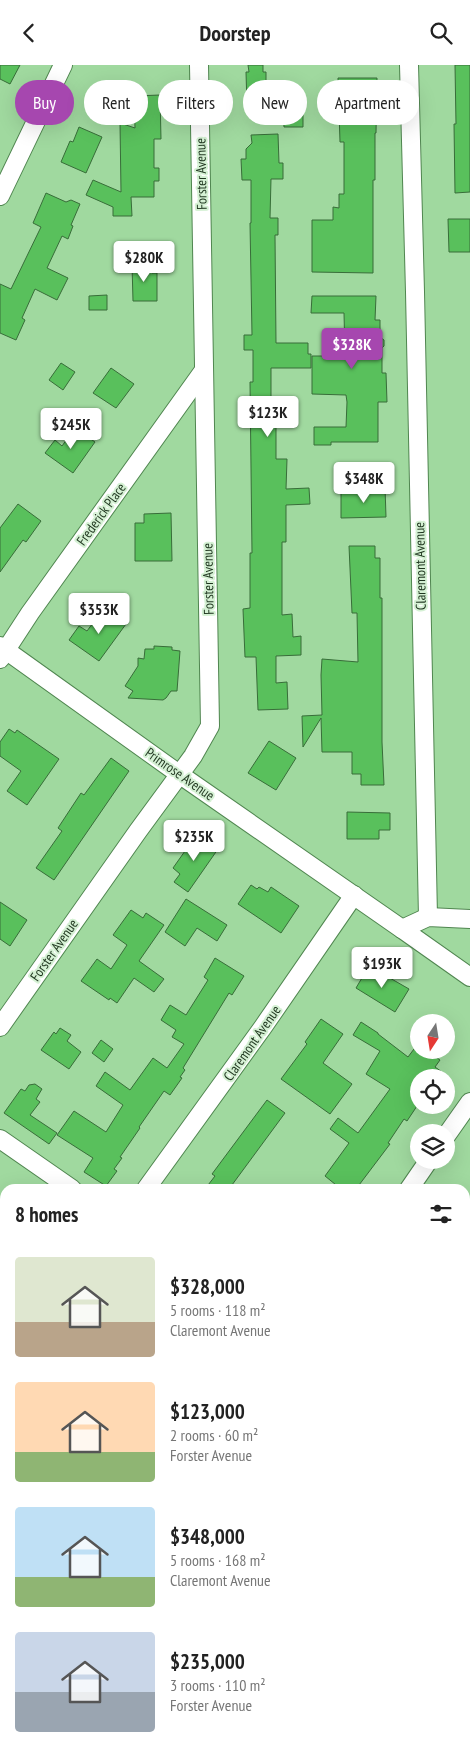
<!DOCTYPE html>
<meta charset="utf-8">
<style>
:root{--surface:#fff;--page:#f2f2f2;--text:#222;--muted:#767676;--accent:#a647af}
body{margin:0;font-family:"PT Sans Narrow",sans-serif;background:var(--page);color:var(--text);height:100vh;display:flex;flex-direction:column;font-size:19px;white-space:nowrap}
*{box-sizing:border-box;margin:0}
p{font-size:16px;color:var(--muted)}
.icon{flex:none;width:28px;height:28px;fill:none;stroke:currentColor;stroke-width:2;stroke-linecap:round;stroke-linejoin:round}
.map{position:relative;flex:1;overflow:hidden}
.side{position:absolute;left:0px;top:1119px;width:470px;height:571px;display:flex;flex-direction:column;background:var(--surface);border-radius:15px 15px 0 0;box-shadow:0 5px 20px #0002}
.side>*{flex:none}
.hud{position:absolute;left:15px;top:15px;width:440px;height:45px;display:flex;gap:10px}
.needle{width:32px;rotate:192deg}
.fabs{position:absolute;left:410px;top:949px;display:grid;gap:10px}
.fabs a{display:grid;place-items:center;width:45px;height:45px;border-radius:50%;background:var(--surface);box-shadow:0 5px 20px #0002;font-size:25px}
.price{position:absolute;translate:-50% -42px;padding:0 11px;border-radius:5px;background:#fff;color:#222;font-size:16px;line-height:32px;filter:drop-shadow(0 1px 2px #0008)}
.price::after{content:'';position:absolute;left:50%;top:30px;width:15px;height:11px;margin-left:-8px;background:inherit;clip-path:polygon(0 0,100% 0,50% 100%)}
.price.current{background:var(--accent);color:#fff}
ul{padding:0;list-style:none}
li{display:flex;align-items:center;gap:15px;height:125px;padding:0 15px}
li span{display:grid;place-items:center;flex:none;width:140px;height:100px;border-radius:5px;color:#555}
li>.icon{margin-inline-start:auto}
span .icon{width:60px;height:60px;fill:#fffc;stroke-width:1}
li b{font-size:21px}
h2{display:flex;justify-content:space-between;align-items:center;height:60px;padding:0 15px;font-size:21px}
.chip{padding:0 18px;border-radius:22px;background:var(--surface);box-shadow:0 5px 20px #0002;font-size:18px;line-height:45px}
.chip.current{background:var(--accent);color:#fff}
header{display:flex;justify-content:space-between;align-items:center;height:65px;padding:0 15px;background:var(--surface);font-size:22px;font-weight:600}
.map>svg:first-child{display:block}
.building{fill:#59c05c;stroke:#386d39}
.lines{fill:none;stroke-linecap:round;stroke-linejoin:round}
.street-casing{stroke:#508650;stroke-width:20}
.highway-casing{stroke:#508650;stroke-width:30}
.street{stroke:#fff;stroke-width:18}
.highway{stroke:#fff;stroke-width:28}
.labels{text-anchor:middle;stroke-width:4;stroke-linejoin:round;paint-order:stroke}
.street-label{font-size:14px;fill:#1f361f;stroke:#d5f1d4}
</style>
<header><svg class="icon" aria-label="back" viewBox="0 0 24 24"><path d="M15 5l-7 7 7 7"/></svg>Doorstep<svg class="icon" aria-label="search" viewBox="0 0 24 24"><circle cx="10" cy="10" r="6"/><path d="M15 15l6 6"/></svg></header>
<div class="map">
<svg width="470" height="1689" viewBox="0 0 470 1689">
<rect width="100%" height="100%" fill="#a0d99f"/>
<g class="building">
<polygon points="0,0 20,0 10,19 0,14"/>
<polygon points="248,0 263,0 263,7 266,7 266,20 275,20 276,40 247,41 246,7 249,7"/>
<polygon points="455,0 470,0 470,127 455,128 454,59 456,59"/>
<polygon points="338,13 377,13 376,68 375,68 375,115 373,115 373,208 312,207 312,155 333,155 333,142 339,143 339,129 344,129 344,77 340,77"/>
<polygon points="160,30 161,74 154,74 154,103 159,103 159,116 154,116 154,132 131,132 132,151 113,151 113,142 86,130 93,115 121,127 120,58 135,63 134,31"/>
<polygon points="283,45 303,45 303,62 284,62"/>
<polygon points="79,62 102,72 86,108 61,97 70,76 73,77"/>
<polygon points="278,69 279,98 283,98 283,114 271,114 270,153 278,153 278,170 275,170 276,278 308,278 308,289 311,289 311,303 271,303 271,342 279,342 279,361 276,361 276,394 287,394 286,424 309,423 310,439 286,440 286,477 282,477 282,550 292,549 293,572 301,571 301,590 276,591 276,618 287,617 288,644 258,645 256,592 245,592 243,544 250,543 250,488 252,488 250,317 253,317 253,285 244,285 244,270 252,270 250,158 251,158 251,115 242,115 241,94 246,94 246,84 252,78 251,70"/>
<polygon points="46,128 66,137 71,135 80,139 71,160 73,161 68,174 62,171 47,203 68,213 57,235 35,224 22,253 25,255 16,275 0,268 0,219 11,224 41,162 33,158"/>
<polygon points="448,154 470,154 470,187 449,187"/>
<polygon points="152,198 152,208 157,208 157,236 133,236 132,199"/>
<polygon points="107,230 107,245 89,245 89,231"/>
<polygon points="312,231 376,231 375,255 380,255 380,272 384,275 384,281 382,283 382,308 386,308 387,337 378,337 378,377 331,377 331,380 314,380 314,362 346,362 347,337 346,330 312,329 312,291 345,291 344,248 311,248"/>
<polygon points="61,298 75,307 63,325 49,315"/>
<polygon points="111,303 134,319 116,343 93,328"/>
<polygon points="75,363 95,377 73,408 45,388 55,375 62,381"/>
<polygon points="367,422 385,422 386,452 341,453 341,428 367,428"/>
<polygon points="18,439 41,456 26,477 23,475 0,507 0,463"/>
<polygon points="171,448 172,496 135,496 135,458 144,458 144,449"/>
<polygon points="349,481 375,481 375,493 380,493 380,533 382,533 382,677 384,720 361,720 361,709 352,709 352,687 322,687 321,653 303,682 302,651 322,650 321,610 322,594 358,597 357,548 352,548"/>
<polygon points="104,543 126,559 99,596 69,575 79,561 87,566"/>
<polygon points="154,581 172,582 172,585 180,586 177,626 171,626 166,633 163,635 128,633 133,626 125,621 138,601 138,593 144,594 145,584 154,584"/>
<polygon points="9,664 15,668 17,665 59,694 27,740 7,726 21,706 0,691 0,677"/>
<polygon points="269,676 296,693 276,725 248,708"/>
<polygon points="111,693 129,706 54,815 36,803 62,766 58,763 81,728 84,730"/>
<polygon points="347,747 390,748 390,765 379,765 379,774 347,774"/>
<polygon points="197,769 218,784 188,827 174,817 180,809 173,803"/>
<polygon points="251,820 257,824 259,822 268,827 271,822 299,841 281,868 238,839"/>
<polygon points="186,834 227,860 217,876 197,863 185,881 165,867"/>
<polygon points="0,837 27,855 10,881 0,874"/>
<polygon points="131,845 143,853 146,848 164,860 139,896 164,914 154,927 134,913 117,938 110,933 109,935 81,916 97,894 111,904 127,880 113,870"/>
<polygon points="215,893 244,911 232,930 229,928 183,1003 185,1005 180,1012 182,1013 170,1030 164,1026 139,1062 140,1063 120,1092 122,1093 114,1104 117,1106 106,1121 84,1107 93,1093 57,1070 74,1046 106,1067 123,1040 96,1021 105,1007 130,1025 153,993 167,1003 184,979 172,972 176,965 161,955 170,940 186,950 208,915 204,912"/>
<polygon points="369,901 409,924 395,947 356,923"/>
<polygon points="321,954 343,969 323,998 352,1019 330,1049 281,1014 307,979 305,977"/>
<polygon points="361,957 378,968 378,969 408,992 417,980 419,985 425,985 440,995 435,1002 449,1012 419,1012 419,1038 407,1056 404,1054 388,1078 390,1079 356,1124 341,1124 325,1111 349,1078 330,1064 338,1053 358,1068 390,1024 366,1009 380,986 353,970"/>
<polygon points="60,963 71,970 67,976 81,987 69,1004 41,985 54,967 56,969"/>
<polygon points="101,975 113,984 104,997 92,988"/>
<polygon points="35,1019 42,1024 36,1034 40,1037 30,1050 57,1068 49,1079 4,1048 21,1024 25,1026 29,1020"/>
<polygon points="267,1035 285,1048 229,1124 205,1124 215,1111 212,1109"/>
</g>
<g class="lines">
<defs>
<g id="street">
<polyline points="409,0 415,227 428,852"/>
<polyline points="0,131 63,0"/>
<polyline points="0,581 179,709 402,864 428,852 470,854"/>
<polyline points="0,594 30,548 204,305"/>
<polyline points="402,864 470,912"/>
<polyline points="0,962 138,766 193,691 210,661 199,0"/>
<polyline points="446,1071 470,1037"/>
<polyline points="0,1074 72,1124"/>
<polyline points="146,1124 263,962 354,830"/>
<polyline points="409,1124 429,1095"/>
<polyline points="465,1168 470,1172"/>
<polyline points="0,1333 5,1325"/>
<polyline points="465,1399 470,1403"/>
<polyline points="0,1598 5,1603"/>
<polyline points="465,1632 470,1635"/>
<polyline points="88,1685 92,1689"/>
<polyline points="242,1689 244,1685"/>
</g>
<polyline id="highway" points="0,1668 5,1674"/>
</defs>
<use href="#street" class="street-casing"/>
<use href="#highway" class="highway-casing"/>
<use href="#street" class="street"/>
<use href="#highway" class="highway"/>
</g>
<g class="labels">
<g class="street-label">
<text transform="translate(201 109) rotate(-91)" y="5">Forster Avenue</text>
<text transform="translate(101 449) rotate(-54)" y="5">Frederick Place</text>
<text transform="translate(420 501) rotate(-91)" y="5">Claremont Avenue</text>
<text transform="translate(208 514) rotate(-91)" y="5">Forster Avenue</text>
<text transform="translate(180 709) rotate(35)" y="5">Primrose Avenue</text>
<text transform="translate(54 885) rotate(-55)" y="5">Forster Avenue</text>
<text transform="translate(252 978) rotate(-55)" y="5">Claremont Avenue</text>
</g>
</g>
</svg>
<div class="fabs">
<a><svg class="needle" viewBox="-14 -14 28 28"><path d="M0-13l5 13h-10z" fill="#e53935"/><path d="M0 13l5-13h-10z" fill="#767676"/></svg></a>
<a><svg class="icon" aria-label="locate" viewBox="0 0 24 24"><circle cx="12" cy="12" r="6"/><path d="M12 2v4M12 18v4M2 12h4M18 12h4"/></svg></a>
<a><svg class="icon" aria-label="layers" viewBox="0 0 24 24"><path d="M12 4l9 5-9 5-9-5zM3 14l9 5 9-5"/></svg></a>
</div>
<b class="price" style="left:144px;top:218px">$280K</b>
<b class="price current" style="left:352px;top:305px">$328K</b>
<b class="price" style="left:268px;top:373px">$123K</b>
<b class="price" style="left:71px;top:385px">$245K</b>
<b class="price" style="left:364px;top:439px">$348K</b>
<b class="price" style="left:99px;top:570px">$353K</b>
<b class="price" style="left:194px;top:797px">$235K</b>
<b class="price" style="left:382px;top:924px">$193K</b>
<div class="hud">
<a class="chip current">Buy</a>
<a class="chip">Rent</a>
<a class="chip">Filters</a>
<a class="chip">New</a>
<a class="chip">Apartment</a>
</div>
<section class="side">
<h2>8 homes<svg class="icon" aria-label="filters" viewBox="0 0 24 24"><path d="M4 7h16M4 17h16"/><circle cx="9" cy="7" r="2"/><circle cx="15" cy="17" r="2"/></svg></h2>
<ul>
<li><span style="background:linear-gradient(#dfe7d0 65%,#b9a48a 0)"><svg class="icon" aria-label="home" viewBox="0 0 24 24"><path d="M3 11l9-7 9 7M6 9v11h12V9"/></svg></span><div><b>$328,000</b><p>5 rooms · 118 m²</p><p>Claremont Avenue</p></div></li>
<li><span style="background:linear-gradient(#ffd9b3 70%,#8fb573 0)"><svg class="icon" aria-label="home" viewBox="0 0 24 24"><path d="M3 11l9-7 9 7M6 9v11h12V9"/></svg></span><div><b>$123,000</b><p>2 rooms · 60 m²</p><p>Forster Avenue</p></div></li>
<li><span style="background:linear-gradient(#bfe0f5 70%,#8fb573 0)"><svg class="icon" aria-label="home" viewBox="0 0 24 24"><path d="M3 11l9-7 9 7M6 9v11h12V9"/></svg></span><div><b>$348,000</b><p>5 rooms · 168 m²</p><p>Claremont Avenue</p></div></li>
<li><span style="background:linear-gradient(#c9d6e8 60%,#9aa5b1 0)"><svg class="icon" aria-label="home" viewBox="0 0 24 24"><path d="M3 11l9-7 9 7M6 9v11h12V9"/></svg></span><div><b>$235,000</b><p>3 rooms · 110 m²</p><p>Forster Avenue</p></div></li>
</ul>
</section>
</div>
